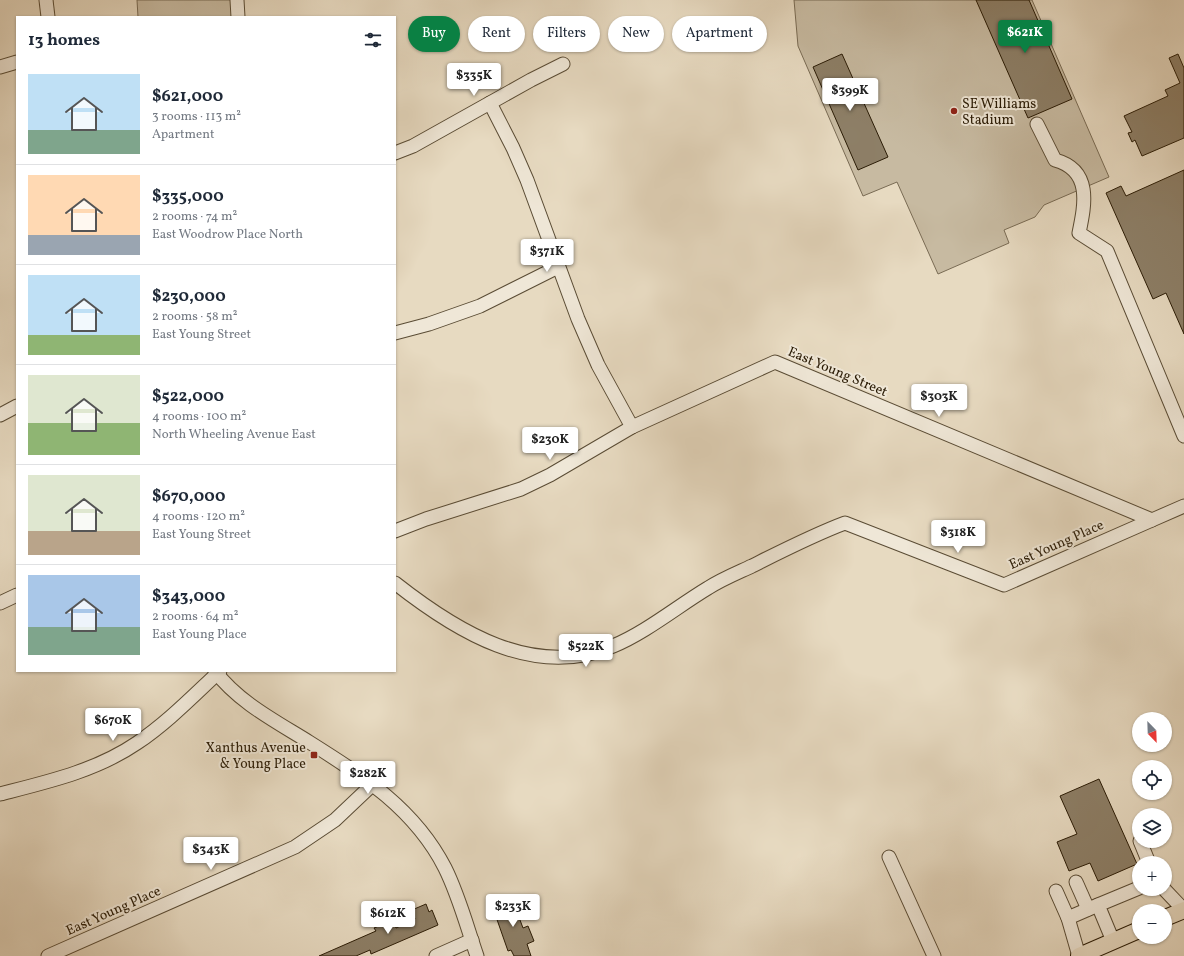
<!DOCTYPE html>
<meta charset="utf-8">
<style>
:root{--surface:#fff;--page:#f6f6f7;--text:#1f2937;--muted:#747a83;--line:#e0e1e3;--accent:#0b8043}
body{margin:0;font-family:Vollkorn,serif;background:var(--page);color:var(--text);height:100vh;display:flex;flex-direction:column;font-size:15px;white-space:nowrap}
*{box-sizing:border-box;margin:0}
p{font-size:13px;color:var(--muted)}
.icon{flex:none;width:22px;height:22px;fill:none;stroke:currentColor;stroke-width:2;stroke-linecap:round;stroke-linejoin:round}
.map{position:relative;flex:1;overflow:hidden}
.drawer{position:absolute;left:16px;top:16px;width:380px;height:656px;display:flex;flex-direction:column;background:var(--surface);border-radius:0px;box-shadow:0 1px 3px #0004}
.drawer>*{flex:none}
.top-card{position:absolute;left:408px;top:16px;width:380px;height:36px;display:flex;gap:8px}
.needle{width:26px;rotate:157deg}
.buttons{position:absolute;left:1132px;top:712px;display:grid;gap:8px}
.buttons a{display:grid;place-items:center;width:40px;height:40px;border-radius:50%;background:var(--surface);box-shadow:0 1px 3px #0004;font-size:20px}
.price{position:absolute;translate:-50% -34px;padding:0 9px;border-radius:4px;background:#fff;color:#222;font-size:13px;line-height:26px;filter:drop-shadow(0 1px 2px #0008)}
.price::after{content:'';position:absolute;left:50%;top:24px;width:12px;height:9px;margin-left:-6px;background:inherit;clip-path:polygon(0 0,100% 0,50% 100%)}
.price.active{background:var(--accent);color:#fff}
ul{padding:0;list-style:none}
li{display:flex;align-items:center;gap:12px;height:100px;padding:0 12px}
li+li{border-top:1px solid var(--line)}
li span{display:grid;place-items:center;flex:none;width:112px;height:80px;border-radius:0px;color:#555}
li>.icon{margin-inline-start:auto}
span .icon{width:48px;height:48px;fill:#fffc;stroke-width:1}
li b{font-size:17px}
h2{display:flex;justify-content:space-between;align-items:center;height:48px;padding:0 12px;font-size:17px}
.chip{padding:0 14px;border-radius:18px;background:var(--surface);box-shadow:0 1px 3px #0004;font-size:14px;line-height:36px}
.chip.active{background:var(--accent);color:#fff}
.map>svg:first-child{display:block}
.green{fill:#c7baa1;stroke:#796b54}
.building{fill:#8d7f67;stroke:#2b1c06}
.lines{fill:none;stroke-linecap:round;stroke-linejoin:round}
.minor-casing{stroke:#5a4c35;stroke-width:15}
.major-casing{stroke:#2b1c06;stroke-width:18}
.minor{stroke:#efe7d7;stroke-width:13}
.major{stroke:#e7dac1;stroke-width:16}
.poi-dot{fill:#8f2418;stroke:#efe7d7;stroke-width:1.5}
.labels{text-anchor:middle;stroke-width:4;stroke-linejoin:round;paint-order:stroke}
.poi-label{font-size:14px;fill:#2b1c06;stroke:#efe7d7;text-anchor:start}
.street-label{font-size:14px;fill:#2b1c06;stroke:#efe7d7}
</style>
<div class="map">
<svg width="1184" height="956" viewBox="0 0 1184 956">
<rect width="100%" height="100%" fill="#e7dac1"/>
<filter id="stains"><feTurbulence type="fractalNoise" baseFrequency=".005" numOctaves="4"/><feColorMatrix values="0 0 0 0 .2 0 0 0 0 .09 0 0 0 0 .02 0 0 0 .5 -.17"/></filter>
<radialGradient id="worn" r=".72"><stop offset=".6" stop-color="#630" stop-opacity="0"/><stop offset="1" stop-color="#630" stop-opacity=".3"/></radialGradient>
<g class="green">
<polygon points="137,0 231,0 233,17 138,17"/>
<polygon points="794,0 1032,0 1109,177 1044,205 1035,217 1004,230 1009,243 938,274 897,182 863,196 798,46"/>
</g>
<g class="building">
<polygon points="976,0 1029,0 1072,99 1028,118"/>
<polygon points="842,54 888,157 858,170 813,67"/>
<polygon points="1178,54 1184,68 1184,138 1142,156 1135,140 1132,142 1128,133 1132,132 1124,116 1168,96 1165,90 1180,83 1169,58"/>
<polygon points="1184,170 1184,334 1166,293 1153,299 1106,193 1121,186 1126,196"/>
<polygon points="1099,779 1137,864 1098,881 1090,863 1069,871 1057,842 1077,834 1060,796"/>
<polygon points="511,896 523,928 528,926 534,941 527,944 531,956 514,956 511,950 508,951 494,911 499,909 496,902"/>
<polygon points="426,904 429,912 432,910 438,925 371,954 370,950 356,956 319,956 376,931 374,928 393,920 396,928 415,919 412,910"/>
</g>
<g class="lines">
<defs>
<g id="minor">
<polyline points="46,0 48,17"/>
<polyline points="237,0 238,17"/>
<polyline points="0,67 17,62"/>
<polyline points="490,103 513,148 527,180 578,319 598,365 632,427"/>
<path d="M1037 124 1055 160C1092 170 1085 204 1079 233L1107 251 1184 436"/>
<polyline points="395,153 413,146 531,80 563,64"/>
<polyline points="395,333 429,324 480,306 558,267"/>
<polyline points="0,415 17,406"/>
<polyline points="395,531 426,519 521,489 550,475 632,427 775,362 1152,520 1184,506"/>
<path d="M395 583C456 631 534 680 613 646 645 633 678 606 708 588 722 579 737 573 752 566 782 551 813 535 845 523L1004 585 1152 520"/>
<polyline points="0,603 17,595"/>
<path d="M215 671C238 702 277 722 309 742 363 776 415 809 445 868 459 896 467 927 477 956"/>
<path d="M0 794C47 782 96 771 137 743 167 723 193 696 220 671"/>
<polyline points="1140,841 1149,863"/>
<polyline points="889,857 934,956"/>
<polyline points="1076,882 1088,909"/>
<polyline points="1164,889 1184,910"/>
<polyline points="1056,891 1068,918 1098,905"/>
<polyline points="1068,918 1079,956"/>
<polyline points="1113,941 1098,905 1139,888"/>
<polyline points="48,956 295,847 335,820 373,784"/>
<polyline points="436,956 472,940"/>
</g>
<g id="major">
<polyline points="1165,918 1184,910"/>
<polyline points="1079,956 1139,930"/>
</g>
</defs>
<use href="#minor" class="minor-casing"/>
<use href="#major" class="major-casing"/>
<use href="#minor" class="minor"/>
<use href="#major" class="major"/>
</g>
<g class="poi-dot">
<circle cx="954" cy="111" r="4"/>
<rect x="310" y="751" width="8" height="8" rx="2"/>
</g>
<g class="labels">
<g class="poi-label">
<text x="962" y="108">SE Williams<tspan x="962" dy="16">Stadium</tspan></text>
<text x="306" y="752" text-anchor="end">Xanthus Avenue<tspan x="306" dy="16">&amp; Young Place</tspan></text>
</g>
<g class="street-label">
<text transform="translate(838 371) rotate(23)" y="5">East Young Street</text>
<text transform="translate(1056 544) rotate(-24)" y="5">East Young Place</text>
<text transform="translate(113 910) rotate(-24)" y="5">East Young Place</text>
</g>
</g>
<rect width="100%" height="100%" filter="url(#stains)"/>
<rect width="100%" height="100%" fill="url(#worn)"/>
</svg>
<div class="buttons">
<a><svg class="needle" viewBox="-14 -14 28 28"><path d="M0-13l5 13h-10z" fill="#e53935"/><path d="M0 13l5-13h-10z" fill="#747a83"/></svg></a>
<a><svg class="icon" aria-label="locate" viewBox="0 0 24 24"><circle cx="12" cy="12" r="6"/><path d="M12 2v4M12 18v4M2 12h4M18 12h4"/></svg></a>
<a><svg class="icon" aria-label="layers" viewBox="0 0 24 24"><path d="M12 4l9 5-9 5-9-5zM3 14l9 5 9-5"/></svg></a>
<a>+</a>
<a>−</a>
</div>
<b class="price active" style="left:1025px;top:54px">$621K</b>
<b class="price" style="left:474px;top:97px">$335K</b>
<b class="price" style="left:850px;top:112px">$399K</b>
<b class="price" style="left:547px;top:273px">$371K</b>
<b class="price" style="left:939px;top:418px">$303K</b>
<b class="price" style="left:550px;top:461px">$230K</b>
<b class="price" style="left:958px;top:554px">$318K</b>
<b class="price" style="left:586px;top:668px">$522K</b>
<b class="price" style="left:113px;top:742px">$670K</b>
<b class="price" style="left:368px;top:795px">$282K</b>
<b class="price" style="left:211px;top:871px">$343K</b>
<b class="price" style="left:513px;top:928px">$233K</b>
<b class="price" style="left:388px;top:935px">$612K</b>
<div class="top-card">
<a class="chip active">Buy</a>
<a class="chip">Rent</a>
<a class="chip">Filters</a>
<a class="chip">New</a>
<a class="chip">Apartment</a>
</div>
<section class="drawer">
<h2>13 homes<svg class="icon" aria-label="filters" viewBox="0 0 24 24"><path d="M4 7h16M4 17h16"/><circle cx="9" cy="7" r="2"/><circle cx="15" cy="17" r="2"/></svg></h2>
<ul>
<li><span style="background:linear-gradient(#bfe0f5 70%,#7fa58c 0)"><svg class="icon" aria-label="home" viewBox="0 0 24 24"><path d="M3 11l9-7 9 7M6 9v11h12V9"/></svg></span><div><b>$621,000</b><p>3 rooms · 113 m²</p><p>Apartment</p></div></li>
<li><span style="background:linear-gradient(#ffd9b3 75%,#9aa5b1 0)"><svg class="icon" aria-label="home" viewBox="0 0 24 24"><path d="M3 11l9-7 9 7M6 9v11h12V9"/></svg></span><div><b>$335,000</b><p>2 rooms · 74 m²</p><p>East Woodrow Place North</p></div></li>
<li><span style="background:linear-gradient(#bfe0f5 75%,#8fb573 0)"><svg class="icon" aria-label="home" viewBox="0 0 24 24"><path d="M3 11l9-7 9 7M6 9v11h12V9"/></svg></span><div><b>$230,000</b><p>2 rooms · 58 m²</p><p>East Young Street</p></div></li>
<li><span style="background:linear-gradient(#dfe7d0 60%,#8fb573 0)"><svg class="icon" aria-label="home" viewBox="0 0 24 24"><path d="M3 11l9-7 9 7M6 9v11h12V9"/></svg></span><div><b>$522,000</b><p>4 rooms · 100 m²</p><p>North Wheeling Avenue East</p></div></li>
<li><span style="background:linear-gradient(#dfe7d0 70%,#b9a48a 0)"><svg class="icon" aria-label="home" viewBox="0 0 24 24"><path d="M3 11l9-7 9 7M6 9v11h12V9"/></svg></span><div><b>$670,000</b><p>4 rooms · 120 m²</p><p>East Young Street</p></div></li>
<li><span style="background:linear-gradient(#a9c7e8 65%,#7fa58c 0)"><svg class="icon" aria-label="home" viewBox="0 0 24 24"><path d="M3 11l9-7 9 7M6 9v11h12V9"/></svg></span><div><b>$343,000</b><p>2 rooms · 64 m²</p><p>East Young Place</p></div></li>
</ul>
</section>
</div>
